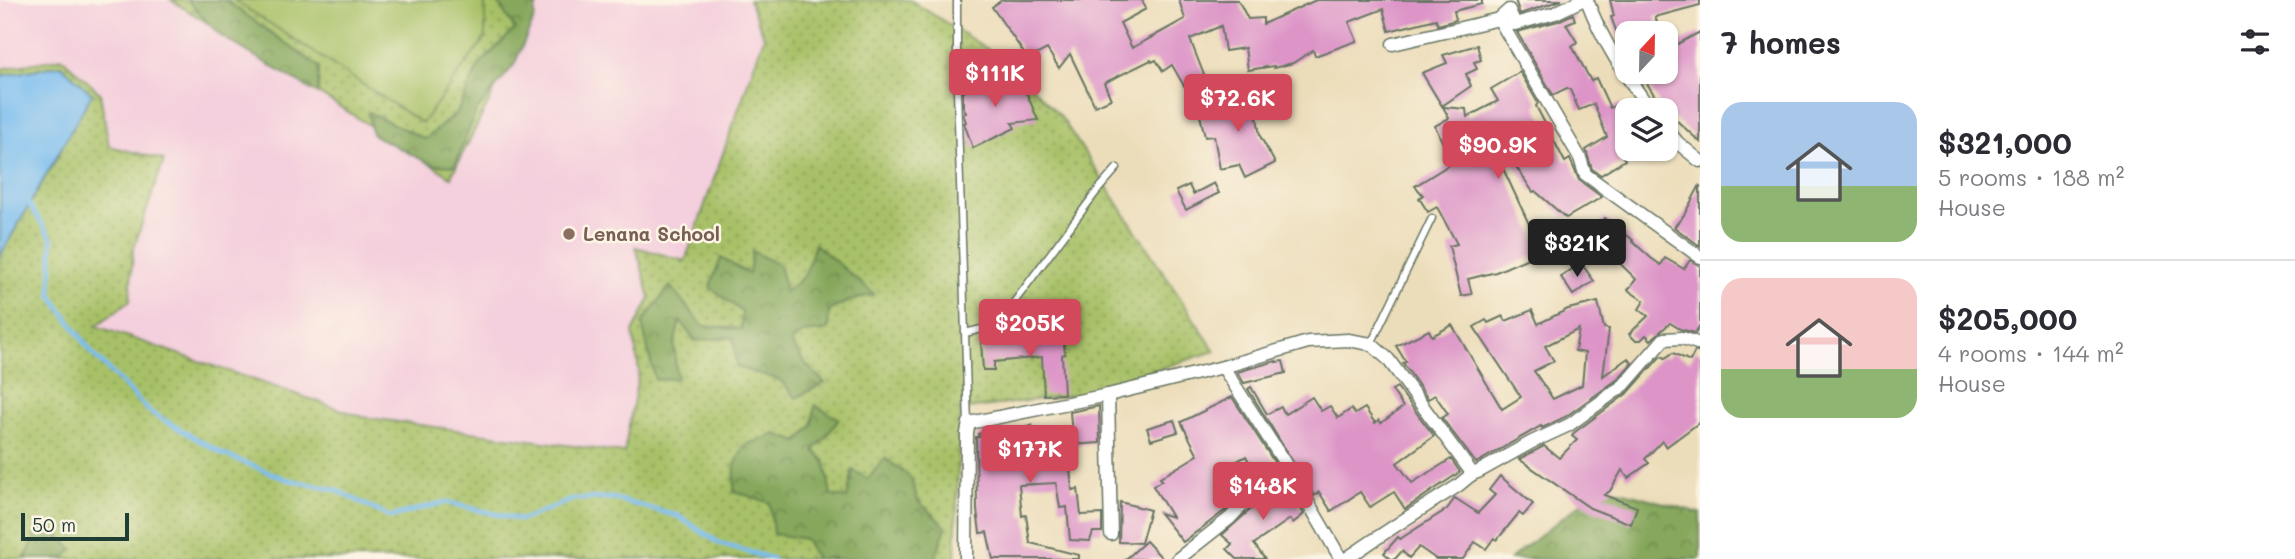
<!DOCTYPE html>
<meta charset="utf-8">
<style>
:root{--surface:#fff;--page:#f7f7f7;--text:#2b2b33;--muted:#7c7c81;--line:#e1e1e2;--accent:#d1495b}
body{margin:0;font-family:Mali,sans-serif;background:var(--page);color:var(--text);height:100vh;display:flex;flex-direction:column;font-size:26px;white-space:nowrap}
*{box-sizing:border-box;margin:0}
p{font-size:23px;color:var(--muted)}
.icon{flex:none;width:38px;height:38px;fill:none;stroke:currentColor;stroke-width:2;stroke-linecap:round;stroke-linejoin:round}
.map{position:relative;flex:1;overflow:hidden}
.panel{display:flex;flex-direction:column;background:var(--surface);width:595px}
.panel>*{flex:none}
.needle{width:46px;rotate:22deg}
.tools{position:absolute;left:1615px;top:21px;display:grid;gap:14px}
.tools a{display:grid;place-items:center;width:63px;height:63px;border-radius:14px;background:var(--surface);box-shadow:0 2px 5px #0004;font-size:35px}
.scale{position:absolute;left:21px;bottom:18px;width:108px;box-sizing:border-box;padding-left:7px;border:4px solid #1f3d34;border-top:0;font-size:19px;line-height:24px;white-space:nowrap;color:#1f3d34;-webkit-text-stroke:5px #fcf5e5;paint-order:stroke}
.price{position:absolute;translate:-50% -60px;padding:0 16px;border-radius:7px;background:var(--accent);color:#fff;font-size:23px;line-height:46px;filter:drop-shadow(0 2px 4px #0008)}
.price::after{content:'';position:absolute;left:50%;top:42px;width:21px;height:16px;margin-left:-10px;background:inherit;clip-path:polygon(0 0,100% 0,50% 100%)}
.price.selected{background:#222;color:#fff}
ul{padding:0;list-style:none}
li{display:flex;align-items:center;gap:21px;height:175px;padding:0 21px}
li+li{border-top:2px solid var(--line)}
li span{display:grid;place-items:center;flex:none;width:196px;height:140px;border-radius:21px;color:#555}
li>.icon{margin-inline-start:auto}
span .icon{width:84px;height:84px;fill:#fffc;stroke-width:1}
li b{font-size:30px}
h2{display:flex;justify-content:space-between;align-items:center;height:84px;padding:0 21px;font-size:30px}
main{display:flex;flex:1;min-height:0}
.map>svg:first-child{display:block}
.built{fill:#f4cfdd}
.grass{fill:url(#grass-dots);stroke:#647f4e;stroke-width:2}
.forest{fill:url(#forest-crowns);stroke:#527248;stroke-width:2}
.pitch{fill:#a8c167;stroke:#647f4e;stroke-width:2}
.water{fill:#7abdf0;stroke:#4c7d92;stroke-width:2}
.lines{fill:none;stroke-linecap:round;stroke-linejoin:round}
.stream{stroke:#7abdf0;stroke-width:4.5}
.building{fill:#dd95c8;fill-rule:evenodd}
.lane-casing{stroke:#677563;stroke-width:9}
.street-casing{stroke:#677563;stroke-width:15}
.lane{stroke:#fff;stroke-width:6}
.street{stroke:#fff;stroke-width:12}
.education-dot{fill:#8d6e63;stroke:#fcf5e5;stroke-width:2.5}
.labels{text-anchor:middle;stroke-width:5;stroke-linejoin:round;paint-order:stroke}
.education-label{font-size:19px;font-weight:bold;fill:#785e54;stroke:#fcf5e5;text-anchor:start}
</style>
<main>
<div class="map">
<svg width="1700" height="559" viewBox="0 0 1700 559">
<defs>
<pattern id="grass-dots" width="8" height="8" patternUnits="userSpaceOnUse" patternTransform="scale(1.75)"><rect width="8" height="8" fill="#a8c167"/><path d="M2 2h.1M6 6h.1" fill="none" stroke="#889e56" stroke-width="1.8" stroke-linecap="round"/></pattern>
<pattern id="forest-crowns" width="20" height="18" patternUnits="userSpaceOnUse" patternTransform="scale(1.75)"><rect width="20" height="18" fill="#86a75c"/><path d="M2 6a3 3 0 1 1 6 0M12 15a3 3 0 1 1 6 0" fill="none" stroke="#6d894d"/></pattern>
</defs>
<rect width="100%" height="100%" fill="#fcf5e5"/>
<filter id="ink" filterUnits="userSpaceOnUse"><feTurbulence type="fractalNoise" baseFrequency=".0143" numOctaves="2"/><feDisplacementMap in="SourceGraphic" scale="14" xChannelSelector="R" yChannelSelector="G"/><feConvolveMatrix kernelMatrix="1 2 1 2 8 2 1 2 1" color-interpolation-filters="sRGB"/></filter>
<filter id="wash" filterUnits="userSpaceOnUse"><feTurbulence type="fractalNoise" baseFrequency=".00686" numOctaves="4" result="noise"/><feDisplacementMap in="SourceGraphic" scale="28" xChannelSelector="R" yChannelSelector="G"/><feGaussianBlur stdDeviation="1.57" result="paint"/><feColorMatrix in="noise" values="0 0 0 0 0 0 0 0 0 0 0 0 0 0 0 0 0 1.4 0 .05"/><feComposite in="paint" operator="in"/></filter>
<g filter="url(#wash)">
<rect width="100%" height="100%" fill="#ecddba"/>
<polygon class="built" points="0,0 910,0 1008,62 1061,117 1215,351 1081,394 960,410 955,559 0,559"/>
<g class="grass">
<polygon points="171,0 234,0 422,123 485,38 485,0 540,0 451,177"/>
<polygon points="749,0 910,0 1008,62 1061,117 1215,351 1081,394 960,410 955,559 0,559 0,256 62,149 61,65 0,76 0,69 62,58 100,93 109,146 164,160 133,250 130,301 96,326 363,417 624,453 639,371 633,332 650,298 636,247 685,261 764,37"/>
</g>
<g class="forest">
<polygon points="187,0 225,0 228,2 319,67 318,94 221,36"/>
<polygon points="496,0 535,0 535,17 514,65 476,111 455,166 432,165 372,134 368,112 425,139 457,113 479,65 515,29"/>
<polygon points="815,244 874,294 847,302 829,311 828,330 803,333 791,342 804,362 825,383 796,398 780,380 736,367 734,337 695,341 680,321 674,345 677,378 655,380 642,323 670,286 703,326 741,329 742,312 710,287 721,258 749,274 752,251 779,265 786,292 805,275"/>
<polygon points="815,405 839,419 826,437 814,450 825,462 831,495 847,498 853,470 868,479 885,458 911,478 918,501 946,527 935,559 816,559 805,539 773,534 770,503 734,491 735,465 745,445 776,434 798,442 812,426"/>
<polygon points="1603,486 1700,513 1700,559 1510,559"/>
<polygon points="42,522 73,549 63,559 25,559"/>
</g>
<polygon class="pitch" points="234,0 485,0 485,38 422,123"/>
<polygon class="water" points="61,65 92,94 0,256 0,76"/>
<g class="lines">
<polyline class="stream" points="27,201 52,239 51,295 92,353 150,412 225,455 286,479 336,490 390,517 445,502 521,520 574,499 612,498 678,516 719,543 773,559"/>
</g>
<g id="blocks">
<g class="building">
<polygon points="1002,0 1142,0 1146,9 1120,23 1132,48 1185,19 1179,0 1238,0 1248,19 1263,18 1263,24 1316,0 1482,0 1482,4 1454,11 1456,20 1438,25 1436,19 1389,31 1383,9 1349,22 1357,41 1315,56 1313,50 1293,63 1274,68 1274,66 1248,70 1245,48 1225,51 1221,26 1190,39 1204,75 1184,86 1172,65 1163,71 1156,60 1152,62 1151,60 1104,83 1111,99 1095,106 1070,54 1059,68 1047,49 1028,59 992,7"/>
<polygon points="1515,0 1562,0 1520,14"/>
<polygon points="1610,0 1700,0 1700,5 1655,17 1657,22 1653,24 1659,33 1628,33 1627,60 1611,17 1614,16"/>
<polygon points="1573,14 1575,20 1566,24 1577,42 1572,46 1591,81 1596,78 1610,108 1620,104 1628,112 1628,156 1623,157 1625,160 1601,175 1592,169 1586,150 1607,137 1594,104 1579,110 1570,90 1567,88 1553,95 1517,32 1558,21"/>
<polygon points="1700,32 1700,142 1661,106 1640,72 1666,72 1666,50"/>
<polygon points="1477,45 1481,60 1474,62 1477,69 1466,74 1471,86 1442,106 1422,73 1447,63 1443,55"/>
<polygon points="1520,72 1538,103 1536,106 1565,162 1570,159 1579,180 1602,197 1566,218 1535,191 1533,192 1510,158 1501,164 1542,252 1496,272 1468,279 1472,294 1461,296 1449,246 1457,244 1437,207 1428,212 1419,198 1423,195 1415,186 1452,163 1435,126 1449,118 1443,107 1466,109 1467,117 1498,101 1491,89"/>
<polygon points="1002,73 1008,85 1021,80 1038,120 1012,123 1015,128 973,148 964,123 966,122 963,114 966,113 963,106 963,92"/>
<polygon points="1251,79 1260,136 1275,163 1245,178 1239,165 1220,169 1214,136 1205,137 1199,111 1241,104 1237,81"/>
<polygon points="1214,183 1219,193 1186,210 1176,191 1189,185 1193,194"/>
<polygon points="1700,185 1700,246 1674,227 1684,215"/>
<polygon points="1605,218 1633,240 1632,241 1651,258 1661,265 1665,258 1684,269 1690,260 1700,266 1700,325 1695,333 1680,329 1670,323 1651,340 1646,335 1641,340 1635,340 1629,334 1648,316 1639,309 1644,301 1628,290 1636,279 1603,247 1601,249 1588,237"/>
<polygon points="1581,263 1594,281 1573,295 1561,277"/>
<path d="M1598 302 1604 328 1609 329 1603 376 1628 358 1632 363 1618 379 1565 417 1542 428 1541 426 1476 463 1442 418 1448 414 1435 395 1428 399 1403 363 1406 362 1396 346 1429 330 1432 336 1452 325 1502 409 1521 397 1474 327 1486 320 1488 323 1503 316 1506 321 1532 310 1538 324 1568 309ZM1579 329 1575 351 1585 353 1582 385 1553 399 1534 371 1554 361 1545 346Z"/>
<polygon points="1063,337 1065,354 1062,355 1064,394 1044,395 1042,357 994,362 994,370 983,370 981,342 1003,340 1005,343"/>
<polygon points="1695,351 1700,353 1700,422 1666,447 1662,441 1645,459 1649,463 1628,478 1622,470 1610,491 1604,495 1637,507 1631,524 1590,508 1519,459 1544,446 1559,458 1577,440 1572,436 1575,432 1629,392 1659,358 1662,356 1665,358 1673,353 1690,361"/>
<polygon points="1276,361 1276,362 1283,361 1286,373 1244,383 1237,372"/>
<polygon points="1251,387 1267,414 1281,407 1285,414 1312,397 1321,411 1330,406 1338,418 1351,409 1355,414 1365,408 1375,423 1379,420 1381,423 1403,407 1392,390 1397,387 1434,436 1397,463 1412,483 1451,459 1460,472 1405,509 1394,492 1370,507 1360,492 1331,511 1319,492 1314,496 1248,389"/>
<polygon points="1232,397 1276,465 1257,477 1246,456 1226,467 1227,470 1223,472 1238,496 1227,509 1183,542 1160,513 1172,517 1153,486 1162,480 1160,478 1198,455 1181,422"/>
<polygon points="1099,406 1100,443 1069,445 1068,447 1072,490 1078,489 1081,515 1102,514 1102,532 1093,532 1090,541 1070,540 1067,507 1060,508 1056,483 1019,485 1022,516 1026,515 1030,543 1079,555 1079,559 993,559 987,532 980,533 977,510 976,437 979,437 978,434 1005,428 1005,431 1032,425 1035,440 1047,439 1047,437 1072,434 1070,412"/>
<polygon points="1174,420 1178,432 1151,440 1147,428"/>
<polygon points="1500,476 1533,504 1523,516 1519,513 1497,540 1494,538 1486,549 1475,542 1463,559 1436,559 1419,547 1409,558 1402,551 1395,559 1391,559 1384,553 1398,537 1400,539 1447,509 1455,498 1478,513 1495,495 1489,490"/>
<polygon points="1285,480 1304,514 1293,523 1290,519 1254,544 1265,559 1237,559 1227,549 1232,544 1222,535 1269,493 1268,492"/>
<polygon points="1120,502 1150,510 1141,543 1119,542"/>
<polygon points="1146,541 1163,559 1126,559"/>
</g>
</g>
</g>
<g filter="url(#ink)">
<use href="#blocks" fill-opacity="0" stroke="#677563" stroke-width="2"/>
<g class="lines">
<defs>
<g id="lane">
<polyline points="957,0 957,91 968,424"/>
<polyline points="965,333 990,327 1009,309 1097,191 1117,168"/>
<polyline points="1371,344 1432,218"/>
</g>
<g id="street">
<polyline points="1582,0 1555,13 1515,24 1509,10 1499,19 1580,158 1585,174 1700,257"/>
<path d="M1587 0C1602 41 1625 75 1651 110"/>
<polyline points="1393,44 1499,19"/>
<polyline points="1666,129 1678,143 1700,161"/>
<polyline points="1223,367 1288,468 1341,559"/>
<polyline points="1108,395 1111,534"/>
<polyline points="966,559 967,433 969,423 1108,395 1223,367 1308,342 1348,340 1371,344 1388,359 1472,473"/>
<polyline points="1178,559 1230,518 1260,486 1288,468"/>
<path d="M1346 559C1382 534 1419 510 1456 487 1464 482 1469 474 1478 472L1532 442 1569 425 1624 385 1664 339 1682 338 1700 344"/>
</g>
</defs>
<use href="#lane" class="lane-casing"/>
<use href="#street" class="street-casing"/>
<use href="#lane" class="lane"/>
<use href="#street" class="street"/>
</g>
</g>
<circle class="education-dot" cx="569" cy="234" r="7"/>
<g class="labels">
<g class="education-label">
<text x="583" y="241">Lenana School</text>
</g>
</g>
</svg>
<div class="tools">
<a><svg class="needle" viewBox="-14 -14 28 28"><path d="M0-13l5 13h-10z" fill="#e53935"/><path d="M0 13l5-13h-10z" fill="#7c7c81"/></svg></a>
<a><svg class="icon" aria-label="layers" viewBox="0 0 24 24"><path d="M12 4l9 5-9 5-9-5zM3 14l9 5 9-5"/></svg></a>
</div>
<div class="scale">50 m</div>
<b class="price" style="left:995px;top:109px">$111K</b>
<b class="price" style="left:1238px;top:134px">$72.6K</b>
<b class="price" style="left:1498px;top:181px">$90.9K</b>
<b class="price selected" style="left:1577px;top:279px">$321K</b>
<b class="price" style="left:1030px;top:359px">$205K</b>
<b class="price" style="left:1030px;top:485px">$177K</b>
<b class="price" style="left:1263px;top:522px">$148K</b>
</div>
<section class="panel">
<h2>7 homes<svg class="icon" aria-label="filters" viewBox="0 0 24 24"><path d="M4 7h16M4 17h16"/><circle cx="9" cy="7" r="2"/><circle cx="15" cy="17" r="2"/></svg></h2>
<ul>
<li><span style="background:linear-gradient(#a9c7e8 60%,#8fb573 0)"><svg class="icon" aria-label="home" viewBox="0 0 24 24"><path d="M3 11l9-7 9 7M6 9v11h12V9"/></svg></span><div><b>$321,000</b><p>5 rooms · 188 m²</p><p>House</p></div></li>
<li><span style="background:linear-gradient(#f6c9c9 65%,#8fb573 0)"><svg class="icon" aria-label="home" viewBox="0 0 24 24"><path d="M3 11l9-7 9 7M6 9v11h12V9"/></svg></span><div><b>$205,000</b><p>4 rooms · 144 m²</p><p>House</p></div></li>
</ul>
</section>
</main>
